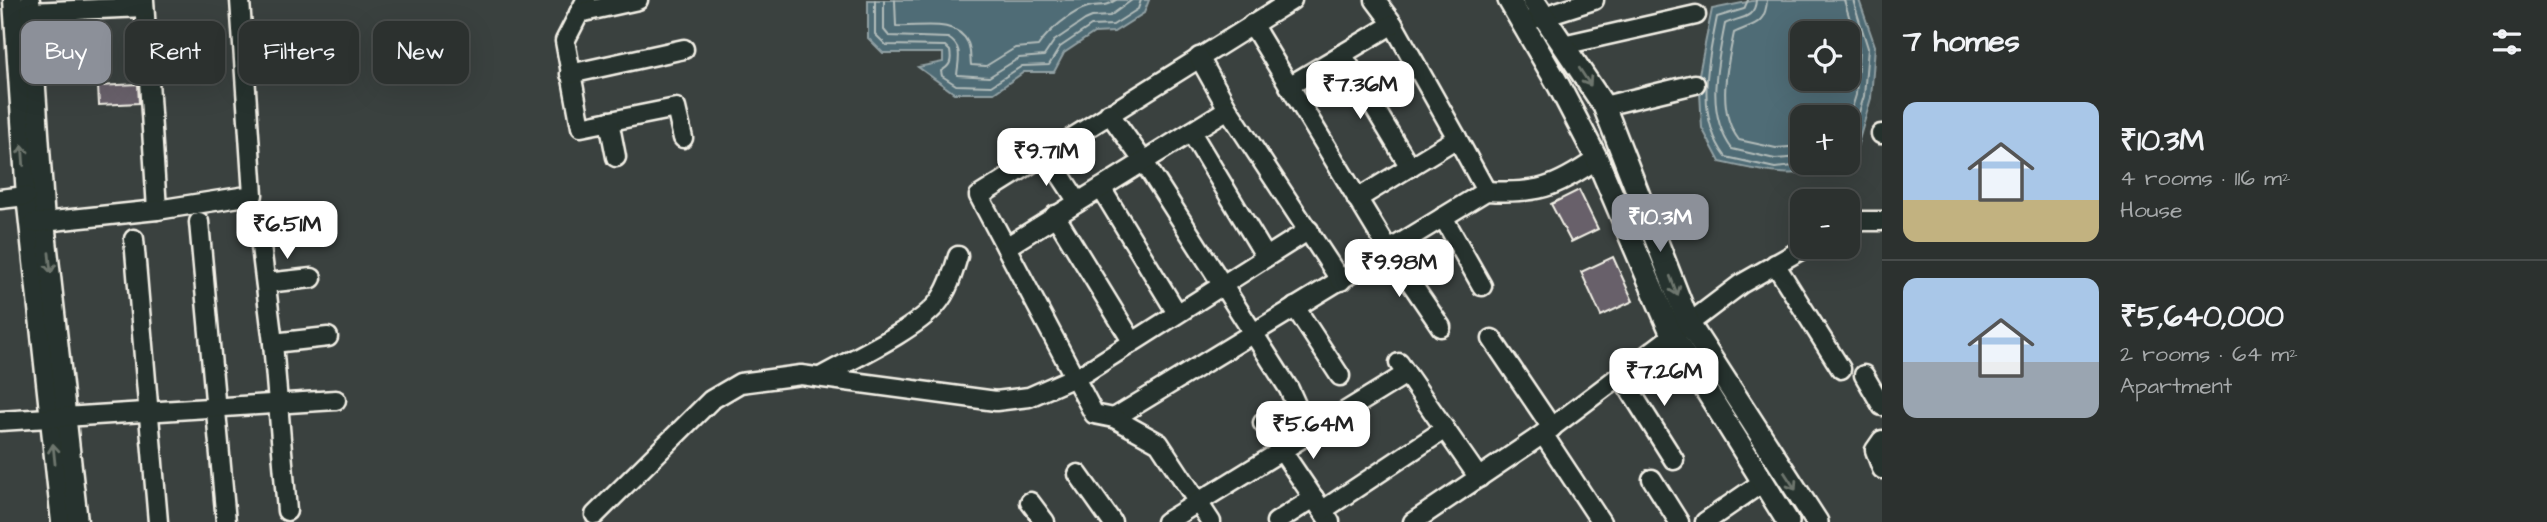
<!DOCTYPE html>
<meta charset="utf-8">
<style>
:root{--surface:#2c312f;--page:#343937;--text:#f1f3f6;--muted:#a6a9aa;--line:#484c4b;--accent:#8c9099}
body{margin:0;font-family:"Architects Daughter",sans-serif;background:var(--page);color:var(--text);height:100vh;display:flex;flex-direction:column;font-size:26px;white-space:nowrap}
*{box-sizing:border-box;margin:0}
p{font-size:23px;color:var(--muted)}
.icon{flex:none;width:38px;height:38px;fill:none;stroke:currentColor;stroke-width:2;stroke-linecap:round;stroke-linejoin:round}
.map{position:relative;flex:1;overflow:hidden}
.details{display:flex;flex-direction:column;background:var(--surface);width:665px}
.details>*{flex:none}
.hud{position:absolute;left:21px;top:21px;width:665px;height:63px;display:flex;gap:14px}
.controls{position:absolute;left:1790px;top:21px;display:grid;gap:14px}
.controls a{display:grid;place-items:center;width:70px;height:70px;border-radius:14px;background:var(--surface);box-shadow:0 7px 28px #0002,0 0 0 2px var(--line);font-size:35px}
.price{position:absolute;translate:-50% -60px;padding:0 16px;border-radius:14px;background:#fff;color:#222;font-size:23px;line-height:46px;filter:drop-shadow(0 2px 4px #0008)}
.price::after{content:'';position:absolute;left:50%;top:42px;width:21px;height:16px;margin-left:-10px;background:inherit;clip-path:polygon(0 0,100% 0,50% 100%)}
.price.on{background:var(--accent);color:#fff}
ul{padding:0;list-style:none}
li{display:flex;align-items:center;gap:21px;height:175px;padding:0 21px}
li+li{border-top:2px solid var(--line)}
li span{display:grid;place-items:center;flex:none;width:196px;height:140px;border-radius:14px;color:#555}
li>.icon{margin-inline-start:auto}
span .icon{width:84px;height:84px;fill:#fffc;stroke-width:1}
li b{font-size:30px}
h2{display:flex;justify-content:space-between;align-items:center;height:84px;padding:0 21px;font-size:30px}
.chip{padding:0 24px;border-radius:14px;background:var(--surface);box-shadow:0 7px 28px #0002,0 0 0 2px var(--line);font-size:24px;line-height:63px}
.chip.on{background:var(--accent);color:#fff}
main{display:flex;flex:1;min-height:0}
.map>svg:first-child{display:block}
.water{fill:#506c76;stroke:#92a1a4;stroke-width:2;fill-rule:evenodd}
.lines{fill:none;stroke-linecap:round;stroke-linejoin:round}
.shore{stroke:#b2bcba;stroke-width:2}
.building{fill:#67616a;stroke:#f4f1e8;stroke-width:2}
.minor-casing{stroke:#f4f1e8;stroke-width:23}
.major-casing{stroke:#f4f1e8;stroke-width:26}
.minor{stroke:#26332d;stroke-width:18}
.major{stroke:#26332d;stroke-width:21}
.oneway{stroke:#6e766e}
</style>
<main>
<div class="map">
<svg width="1882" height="522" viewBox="0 0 1882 522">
<rect width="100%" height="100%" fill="#3a413f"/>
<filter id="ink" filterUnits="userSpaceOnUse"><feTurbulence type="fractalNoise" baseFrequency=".0143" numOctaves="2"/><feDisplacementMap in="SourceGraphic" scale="14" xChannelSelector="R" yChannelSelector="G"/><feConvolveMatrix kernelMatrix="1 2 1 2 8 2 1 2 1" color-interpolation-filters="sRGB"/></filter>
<g filter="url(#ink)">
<g class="water">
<polygon points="868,0 1149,0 1144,13 1114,32 1094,33 1064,53 1054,72 1024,72 994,93 954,93 918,67 943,62 943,53 883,53 868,38"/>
<path d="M1757 0H1859L1875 46 1871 98 1855 154 1848 157V117H1802V163H1837C1799 182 1760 171 1720 162L1702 128 1699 74 1712 9ZM1802 33H1848V79H1802Z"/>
</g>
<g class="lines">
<g class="shore">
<path d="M875 0V34L886 45 945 46 950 51C952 62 950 66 941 71L942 76 956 85 991 86 1022 66 1049 65 1060 47 1091 26 1113 25 1138 9 1141 0"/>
<path d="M884 0V30L889 36 948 38C964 47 958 61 957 75L989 77 1019 58 1044 56 1054 41 1085 20 1092 17 1110 16 1132 0"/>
<path d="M895 0 896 26C918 28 956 17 968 43 971 50 970 58 971 65L986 66 1015 48 1038 46C1047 32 1072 11 1088 7 1100 4 1104 8 1116 0"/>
<path d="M1748 0 1744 9 1717 17C1708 63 1695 116 1726 157L1775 168 1822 163"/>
<path d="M1756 0C1755 20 1738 17 1725 24 1717 66 1705 112 1732 149L1775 159 1802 157"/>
<path d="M1767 0C1766 26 1751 24 1734 33 1727 67 1716 111 1739 140L1776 148 1802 146"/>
<polyline points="1844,0 1859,49 1856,95 1848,121"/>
<polyline points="1848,149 1864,96 1868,48 1853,0"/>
</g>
</g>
<g class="building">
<polygon points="138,84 139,103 99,105 98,86"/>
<polygon points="1579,190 1598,229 1571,242 1551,204"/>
<polygon points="1613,257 1633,301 1601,316 1581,272"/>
</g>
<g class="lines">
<defs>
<g id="minor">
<polyline points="13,0 26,196 61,522"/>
<polyline points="30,0 45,222 78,522"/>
<polyline points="144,0 157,210"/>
<polyline points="586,0 565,41 581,127 676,108 683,138"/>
<path d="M1292 0 979 196 1094 414 1114 418 1486 191C1537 194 1555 188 1597 159"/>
<polyline points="1375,0 1393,24 1457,138"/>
<polyline points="30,12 144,7"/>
<polyline points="579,13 638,0"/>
<polyline points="1531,20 1594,0"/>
<polyline points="1252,24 1388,249 1441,327"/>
<polyline points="1563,45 1696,15"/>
<polyline points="1342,54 1410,167"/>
<polyline points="1199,57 1228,109 1341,281"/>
<polyline points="570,74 684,49"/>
<polyline points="1289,86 1393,24"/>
<polyline points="1604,106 1695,84"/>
<polyline points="1109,113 1144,162 1289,389 1309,434"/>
<polyline points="609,121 616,157"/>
<polyline points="1191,132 1266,257"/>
<polyline points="1881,134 1882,134"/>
<polyline points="1046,153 1078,202"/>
<polyline points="1101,188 1177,313"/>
<polyline points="0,199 26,196"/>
<polyline points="1357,199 1457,138 1486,191"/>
<polyline points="1055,215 1132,341"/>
<polyline points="1443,217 1482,286"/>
<polyline points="199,222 226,522"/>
<polyline points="258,222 273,343 287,511"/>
<polyline points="34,223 157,210 253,195 240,0"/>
<polyline points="1848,224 1853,221 1882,221"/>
<polyline points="134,239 158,522"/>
<polyline points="1006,247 1228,109"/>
<polyline points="1775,264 1841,369"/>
<polyline points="266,283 312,278"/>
<polyline points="1295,307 1340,376"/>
<polyline points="1492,339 1552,428"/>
<polyline points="273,343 328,337"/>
<polyline points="1399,363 1479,478"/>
<polyline points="1864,375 1882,406"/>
<path d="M822 376C854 358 913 331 936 305 948 291 953 273 958 256"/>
<polyline points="1621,376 1674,460"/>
<polyline points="1114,418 1159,443 1211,522"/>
<polyline points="0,421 336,400"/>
<polyline points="1263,423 1330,522"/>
<polyline points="1543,434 1601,522"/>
<polyline points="1882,440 1875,450 1882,469"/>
<polyline points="1078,474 1112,522"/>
<polyline points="1652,479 1679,522"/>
<polyline points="1030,502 1045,522"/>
<polyline points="1323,510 1445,429"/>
<polyline points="595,515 711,400 740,383 801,375 996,401 1029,397 1086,372 1309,230"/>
<polyline points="1166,522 1406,374"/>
<polyline points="1276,522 1314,498"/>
<polyline points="1413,522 1543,434 1741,284 1806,247"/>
<polyline points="1705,522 1763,482"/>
</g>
<g id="major">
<polyline points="1509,0 1559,86 1597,159 1673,337 1788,522"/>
<polyline points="1533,0 1604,106 1689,324 1817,522"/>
</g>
</defs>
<use href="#minor" class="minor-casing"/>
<use href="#major" class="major-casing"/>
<use href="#minor" class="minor"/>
<use href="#major" class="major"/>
</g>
<defs><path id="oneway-shaft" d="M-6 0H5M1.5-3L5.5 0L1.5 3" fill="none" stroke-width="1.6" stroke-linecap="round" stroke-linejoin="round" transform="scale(1.75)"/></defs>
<g class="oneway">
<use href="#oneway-shaft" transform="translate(1585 77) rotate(57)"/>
<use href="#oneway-shaft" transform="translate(23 155) rotate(-94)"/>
<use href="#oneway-shaft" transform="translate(50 263) rotate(84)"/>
<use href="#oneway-shaft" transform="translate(1674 286) rotate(69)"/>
<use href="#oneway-shaft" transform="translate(54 454) rotate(-96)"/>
<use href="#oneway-shaft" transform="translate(1790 481) rotate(57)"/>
</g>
</g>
</svg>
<div class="controls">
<a><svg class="icon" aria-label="locate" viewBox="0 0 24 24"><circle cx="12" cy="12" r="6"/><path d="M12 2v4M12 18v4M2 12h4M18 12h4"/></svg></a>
<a>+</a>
<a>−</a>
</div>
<b class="price" style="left:1360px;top:121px">₹7.36M</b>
<b class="price" style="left:1046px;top:188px">₹9.71M</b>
<b class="price on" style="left:1660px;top:254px">₹10.3M</b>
<b class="price" style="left:287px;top:261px">₹6.51M</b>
<b class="price" style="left:1399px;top:299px">₹9.98M</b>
<b class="price" style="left:1664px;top:408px">₹7.26M</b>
<b class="price" style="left:1313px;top:461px">₹5.64M</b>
<div class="hud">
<a class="chip on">Buy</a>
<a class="chip">Rent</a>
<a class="chip">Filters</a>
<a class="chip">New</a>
</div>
</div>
<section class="details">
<h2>7 homes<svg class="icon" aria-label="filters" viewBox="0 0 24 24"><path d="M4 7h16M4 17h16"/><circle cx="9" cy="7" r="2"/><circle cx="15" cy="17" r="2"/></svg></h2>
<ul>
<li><span style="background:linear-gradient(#a9c7e8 70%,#c2b280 0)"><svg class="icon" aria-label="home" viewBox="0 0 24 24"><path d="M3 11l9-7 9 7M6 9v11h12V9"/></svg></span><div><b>₹10.3M</b><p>4 rooms · 116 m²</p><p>House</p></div></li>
<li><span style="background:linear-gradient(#a9c7e8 60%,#9aa5b1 0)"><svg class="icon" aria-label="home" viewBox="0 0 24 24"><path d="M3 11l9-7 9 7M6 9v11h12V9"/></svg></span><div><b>₹5,640,000</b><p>2 rooms · 64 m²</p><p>Apartment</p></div></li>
</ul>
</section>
</main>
